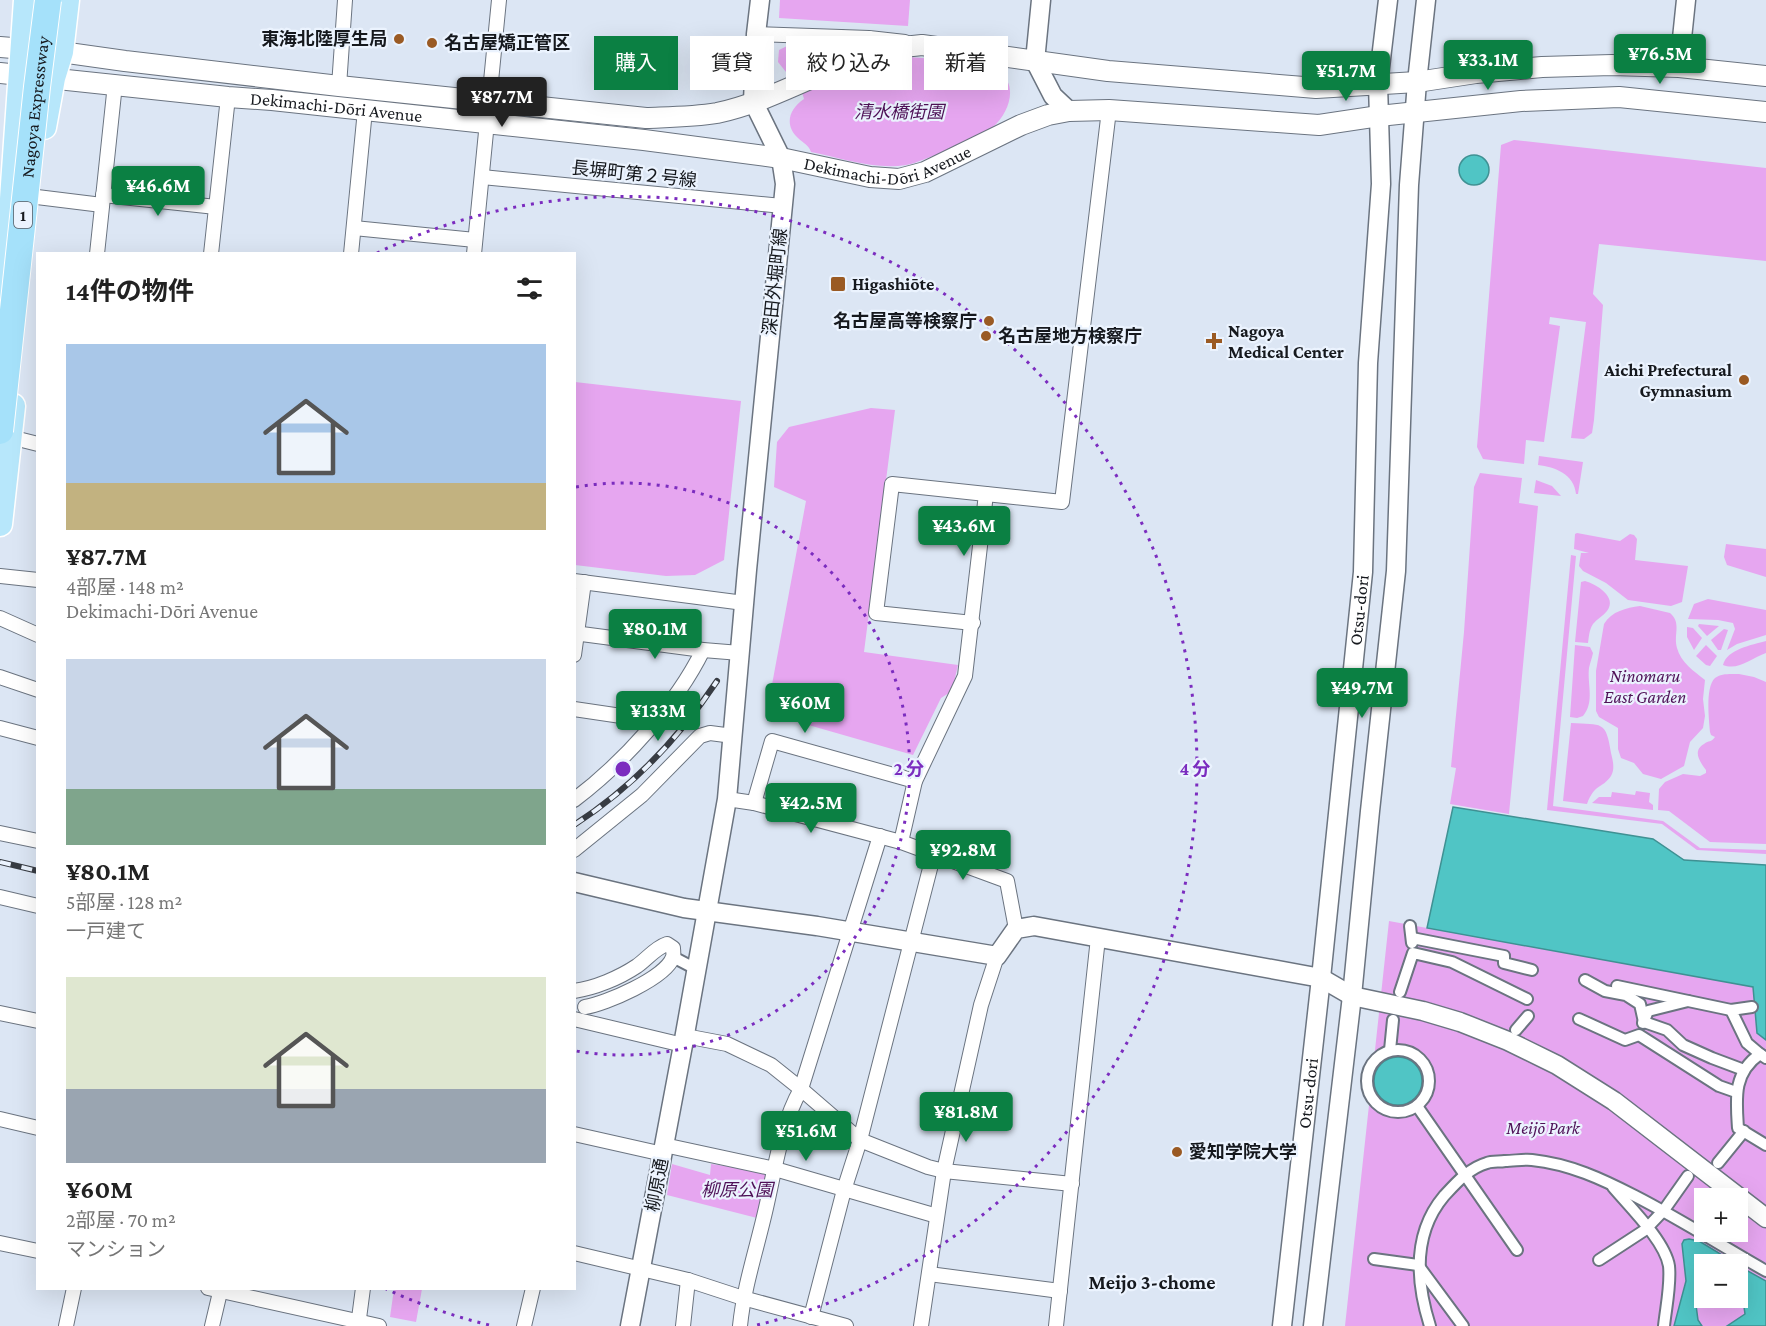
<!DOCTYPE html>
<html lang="ja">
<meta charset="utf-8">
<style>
:root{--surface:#fff;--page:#f6f6f6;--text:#222;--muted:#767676;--accent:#0b8043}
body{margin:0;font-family:"Crimson Pro","Noto Sans JP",serif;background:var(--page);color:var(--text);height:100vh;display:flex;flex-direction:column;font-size:22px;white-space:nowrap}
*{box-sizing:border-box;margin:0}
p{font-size:20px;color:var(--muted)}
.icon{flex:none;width:33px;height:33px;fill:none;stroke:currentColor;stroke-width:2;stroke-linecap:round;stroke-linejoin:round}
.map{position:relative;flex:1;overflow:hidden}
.details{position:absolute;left:36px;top:252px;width:540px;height:1038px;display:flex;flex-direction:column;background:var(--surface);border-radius:0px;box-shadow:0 6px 24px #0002}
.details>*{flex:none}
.guide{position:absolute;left:594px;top:36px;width:570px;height:54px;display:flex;gap:12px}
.tools{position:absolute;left:1694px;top:1188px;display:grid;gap:12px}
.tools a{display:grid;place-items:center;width:54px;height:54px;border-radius:0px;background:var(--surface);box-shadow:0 6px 24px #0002;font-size:30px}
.price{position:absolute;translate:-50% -51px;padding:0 14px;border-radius:6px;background:var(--accent);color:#fff;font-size:20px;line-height:39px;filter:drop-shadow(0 2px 3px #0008)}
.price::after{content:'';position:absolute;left:50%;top:36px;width:18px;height:14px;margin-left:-9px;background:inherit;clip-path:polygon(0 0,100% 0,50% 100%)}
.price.on{background:#222;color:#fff}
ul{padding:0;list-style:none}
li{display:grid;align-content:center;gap:12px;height:318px;padding:0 30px}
li span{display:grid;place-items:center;height:186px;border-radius:0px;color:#555}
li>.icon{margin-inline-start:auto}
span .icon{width:108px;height:108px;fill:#fffc;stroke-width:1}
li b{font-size:26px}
h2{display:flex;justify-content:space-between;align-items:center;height:72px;padding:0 30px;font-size:26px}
.tag{padding:0 21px;border-radius:0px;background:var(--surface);box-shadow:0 6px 24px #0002;font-size:21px;line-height:54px}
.tag.on{background:var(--accent);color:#fff}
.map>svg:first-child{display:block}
.green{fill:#e6a6f0;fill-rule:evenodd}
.water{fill:#50c5c5;stroke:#3f9193;stroke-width:1.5}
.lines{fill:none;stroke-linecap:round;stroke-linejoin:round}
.pedestrian-casing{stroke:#6b7480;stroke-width:14}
.minor-casing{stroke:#6b7480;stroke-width:16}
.tertiary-casing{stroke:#6b7480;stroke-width:21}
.secondary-casing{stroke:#6b7480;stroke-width:22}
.trunk-casing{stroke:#fff;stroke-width:27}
.pedestrian{stroke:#fff;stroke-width:10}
.minor{stroke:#fff;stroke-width:14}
.tertiary{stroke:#fff;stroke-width:18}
.secondary{stroke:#fff;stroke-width:20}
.trunk{stroke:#b7e7fb;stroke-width:24}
.rail-casing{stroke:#383c43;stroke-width:6}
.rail{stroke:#ebf3fe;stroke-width:4;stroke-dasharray:11;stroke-linecap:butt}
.minor-bridge-casing{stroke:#6b7480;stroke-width:16;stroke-linecap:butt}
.secondary-bridge-casing{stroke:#6b7480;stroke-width:22;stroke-linecap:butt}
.motorway-bridge-casing{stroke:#fff;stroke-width:28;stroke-linecap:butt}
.minor-bridge{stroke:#fff;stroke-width:14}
.secondary-bridge{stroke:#fff;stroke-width:20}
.motorway-bridge{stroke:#a5e1fa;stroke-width:26}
.ring{fill:none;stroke:#7b2cbf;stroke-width:3;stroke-dasharray:3 6}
.poi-dot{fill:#9a5a23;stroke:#ebf3fe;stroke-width:2}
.labels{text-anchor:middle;stroke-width:4.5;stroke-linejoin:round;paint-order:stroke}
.shield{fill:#ebf3fe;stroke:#565a61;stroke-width:1.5}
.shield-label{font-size:16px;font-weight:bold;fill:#16191e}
.poi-label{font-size:18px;font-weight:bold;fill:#16191e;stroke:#ebf3fe;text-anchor:start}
.street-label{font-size:18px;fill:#16191e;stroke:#ebf3fe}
.park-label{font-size:18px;font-style:italic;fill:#4f1258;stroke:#ebf3fe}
.neighbourhood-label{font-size:20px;font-weight:bold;fill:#16191e;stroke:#ebf3fe}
.centre{fill:#7b2cbf;stroke:#ebf3fe;stroke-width:3}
.ring-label{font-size:18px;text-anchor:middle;font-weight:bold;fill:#7b2cbf;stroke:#ebf3fe;stroke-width:4.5;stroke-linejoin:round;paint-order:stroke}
</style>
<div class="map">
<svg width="1766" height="1326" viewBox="0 0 1766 1326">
<rect width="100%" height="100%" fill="#dce6f4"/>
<g class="green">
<polygon points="780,0 910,0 908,26 779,18"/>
<polygon points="821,45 826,53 825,58 820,62 786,72 778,62 779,50 787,46"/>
<path d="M910 57C930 59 985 61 1000 72 1019 87 1008 114 993 127 984 135 918 164 906 165 875 170 841 158 811 152 808 144 804 144 798 138 784 125 789 109 804 99L802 92 892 59Z"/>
<polygon points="1514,140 1766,168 1766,261 1599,244 1593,294 1603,305 1594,420 1592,433 1584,439 1571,438 1586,322 1550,317 1549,324 1560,326 1544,442 1526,440 1524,464 1483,459 1477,447 1501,145"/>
<polygon points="575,382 741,401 724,560 695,575 666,576 575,565"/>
<polygon points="871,408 895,410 864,652 958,665 952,691 941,698 913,755 791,720 771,690 806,501 774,487 777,442 789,427"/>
<path d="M1539 456 1583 462 1578 494H1576C1574 474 1555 467 1538 465Z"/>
<polygon points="1480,473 1522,478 1519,503 1538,506 1509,814 1450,804 1456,768 1451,767 1464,632 1474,487"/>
<polygon points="1536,480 1552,486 1561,496 1534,493"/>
<polygon points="1577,533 1620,541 1630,534 1634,535 1637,539 1635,560 1688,566 1682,602 1671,606 1628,600 1606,583 1583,571 1579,566 1581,553 1589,553 1574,549 1575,534"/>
<polygon points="1726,544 1766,549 1766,577 1727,565 1724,557"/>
<polygon points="1571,555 1576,556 1553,806 1663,821 1700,848 1766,850 1766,854 1697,850 1662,824 1547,810"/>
<path d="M1585 581C1596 584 1618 597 1607 611 1603 616 1597 619 1593 624 1589 630 1589 637 1588 643L1575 642 1581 582Z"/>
<polygon points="1708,599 1766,610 1766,635 1737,644 1727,650 1735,629 1733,623 1718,620 1688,619 1694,604"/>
<path d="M1640 606 1670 613C1682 623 1673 635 1677 648 1681 663 1694 671 1705 680L1703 699 1705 716 1703 728 1690 742 1684 766 1661 779 1643 774 1634 763 1621 758 1618 749V728L1599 717 1596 711V671L1604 624C1612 611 1626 608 1640 606Z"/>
<polygon points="1699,624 1719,626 1707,636 1698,626"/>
<polygon points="1687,627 1693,628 1702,638 1694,650 1687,637"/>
<polygon points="1724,629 1728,630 1721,650 1718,650 1711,640"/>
<path d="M1766 641V653C1752 658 1738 671 1723 665 1727 649 1752 645 1766 641Z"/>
<path d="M1575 645 1590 647 1593 653C1592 658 1590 663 1589 668 1587 684 1595 702 1583 716L1577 718 1570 717Z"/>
<polygon points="1706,645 1717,656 1710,666 1706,665 1696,656"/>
<path d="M1739 674 1754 677 1766 682V844L1710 842 1669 811 1658 810 1659 789 1665 782 1683 774 1700 776 1706 773V770C1700 762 1692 751 1704 744 1709 740 1711 743 1715 737L1711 735 1710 732C1709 720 1705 687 1715 678 1721 673 1731 674 1739 674Z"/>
<path d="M1571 723C1602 725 1606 720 1611 753 1613 761 1615 769 1611 776 1602 789 1595 783 1587 804L1563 801Z"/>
<polygon points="1636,791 1650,793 1649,802 1653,805 1653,810 1592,803 1599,797 1611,797 1612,792 1635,795"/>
<path d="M1453 807 1653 839 1684 860 1766 865 1565 953 1753 987 1757 1033 1766 1040V1326H1345L1389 921 1427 928ZM1704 1198H1737V1232H1704ZM1704 1264H1737V1298H1704Z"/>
<polygon points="672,1164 710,1175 711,1164 768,1172 757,1218 667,1195"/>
<polygon points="394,1289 422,1289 416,1322 390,1317"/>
</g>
<g class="water">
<circle cx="1474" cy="170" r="15"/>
<polygon points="1453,807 1653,839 1684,860 1766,865 1766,1040 1757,1033 1753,987 1427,928"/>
<circle cx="1398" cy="1081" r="24"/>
<polygon points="1689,1239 1699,1241 1737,1264 1704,1264 1704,1287 1700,1292 1696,1305 1698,1320 1702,1326 1674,1326 1686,1281 1682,1244 1684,1240"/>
<path d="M1737 1265 1766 1281V1326H1727L1745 1314 1743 1300C1736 1296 1730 1302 1722 1298H1737Z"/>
</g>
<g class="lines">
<defs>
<g id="pedestrian">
<polyline points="1410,926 1412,943"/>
<polyline points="1412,938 1504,956 1504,963 1532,970"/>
<polyline points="673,957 696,969"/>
<polyline points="1585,980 1605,991 1626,995 1640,1004 1644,1022 1667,1030 1683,1045 1712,1058 1744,1070"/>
<polyline points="1617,986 1731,1010"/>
<polyline points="1400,992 1413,953 1452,962 1527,999"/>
<polyline points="1752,1007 1731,1010 1747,1043 1760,1054"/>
<polyline points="1579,1019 1625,1040 1639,1035 1719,1086 1736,1092"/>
<polyline points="1643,1023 1648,1011 1688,1001"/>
<polyline points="1516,1030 1528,1016"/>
<circle cx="1398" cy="1081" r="31"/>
<polyline points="1390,1050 1393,1020"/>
<path d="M1766 1058 1760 1054C1733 1073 1736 1098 1738 1128L1766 1145"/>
<polyline points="1417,1106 1517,1250"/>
<polyline points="1718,1163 1744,1131"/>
<path d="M1613 1187C1629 1206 1665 1241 1669 1266 1671 1285 1666 1307 1664 1326"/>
<polyline points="1374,1259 1418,1265 1463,1326"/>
<polyline points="1599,1260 1645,1230 1664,1210 1688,1176"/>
<path d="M1430 1326C1416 1282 1412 1234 1444 1196 1456 1183 1469 1168 1487 1163 1492 1161 1499 1162 1505 1161 1514 1161 1524 1159 1532 1160 1570 1164 1602 1179 1635 1196 1680 1219 1722 1246 1766 1271"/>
</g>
<g id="minor">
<polyline points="756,34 841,37"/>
<polyline points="869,38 905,42"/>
<polyline points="339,86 345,0"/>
<polyline points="482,177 782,206"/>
<polyline points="103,195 216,207"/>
<polyline points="37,197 102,205"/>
<polyline points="354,228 475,240"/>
<polyline points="97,254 115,84"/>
<polyline points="211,254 228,97"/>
<polyline points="351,254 365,110"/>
<polyline points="474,254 499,0"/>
<polyline points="10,437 38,444"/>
<polyline points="0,576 38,580"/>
<polyline points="574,581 744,603"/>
<polyline points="0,618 38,635"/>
<polyline points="973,623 876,613 892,484 1062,502 1109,110"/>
<polyline points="574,633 703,650 740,653"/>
<polyline points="574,655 584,582"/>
<polyline points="0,677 38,690"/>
<polyline points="574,709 655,721"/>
<polyline points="0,728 38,738"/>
<polyline points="727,799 754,803 901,842 1007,881 1016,929"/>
<path d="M574 800C623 763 676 705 703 650"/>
<polyline points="754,803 772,741 915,781"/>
<polyline points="0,833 38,841"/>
<polyline points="901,842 915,781 965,676 986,494"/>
<polyline points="574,850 642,795 700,736 710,733 733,736"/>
<polyline points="0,897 38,906"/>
<path d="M574 991C595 988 619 978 637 966 647 959 655 948 667 944L673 948C673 951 674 954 673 957 666 978 605 1004 585 1007"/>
<polyline points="0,1013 38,1021"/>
<polyline points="574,1019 683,1045"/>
<polyline points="685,1036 727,1044 771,1065 801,1089 860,1140 928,1167 944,1171 1072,1184"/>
<polyline points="0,1119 38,1128"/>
<polyline points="574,1134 663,1154"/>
<polyline points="664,1145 775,1169 937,1216"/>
<polyline points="0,1243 38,1251"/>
<polyline points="574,1253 688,1280 743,1298 846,1326"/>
<polyline points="929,1274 1060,1291"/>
<polyline points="208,1288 379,1326"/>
<polyline points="811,1317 844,1190 860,1140 934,853"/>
<polyline points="66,1326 74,1288"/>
<polyline points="212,1326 221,1288"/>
<polyline points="358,1326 363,1288"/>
<polyline points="524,1326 533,1288"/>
<polyline points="683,1326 688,1280"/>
<path d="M740 1326C744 1286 757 1248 766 1208 775 1169 781 1124 801 1089L880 836"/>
<polyline points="921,1326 944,1171 981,1005 997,956"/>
<polyline points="1056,1326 1098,938"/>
</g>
<g id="tertiary">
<polyline points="1041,0 1035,61 1053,96 1069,111"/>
<polyline points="1679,67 1686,0"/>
<polyline points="574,882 684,908 817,926 997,956 1016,929 1034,926 1321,978 1352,996 1423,1011 1460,1022 1508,1041 1557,1065 1614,1101 1766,1218"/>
<polyline points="630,1326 683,1045 727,799 747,570 785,184 781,158 753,101 756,34 760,0"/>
<path id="s1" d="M1282 1326 1321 978 1363 572 1368 363 1381 184 1378 84 1388 0"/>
<polyline points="1313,1326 1352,996 1370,811 1396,571 1409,185 1417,82 1426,0"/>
</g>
<g id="secondary">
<path d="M0 47 61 52 125 61 339 86 646 118C670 117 693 117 717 113 756 105 794 85 831 70"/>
<polyline points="871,55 894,48 922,45 1108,71 1316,88 1417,82 1476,73 1542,67 1612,65 1679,67 1766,76"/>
<path id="s2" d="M0 73 228 97 272 100 644 140 781 158 870 177 899 179 925 172 1021 125 1048 115 1069 111 1109 110 1319 125 1379 116 1521 101 1619 97 1766 112"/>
</g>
<g id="trunk">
<polyline points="44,127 53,78 61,52 67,0"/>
<polyline points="0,307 12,199 26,0"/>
<polyline points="0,524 13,406"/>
</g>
</defs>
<use href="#pedestrian" class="pedestrian-casing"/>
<use href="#minor" class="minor-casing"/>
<use href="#tertiary" class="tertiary-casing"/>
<use href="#secondary" class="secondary-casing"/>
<use href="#trunk" class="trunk-casing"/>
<use href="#pedestrian" class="pedestrian"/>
<use href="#minor" class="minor"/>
<use href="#tertiary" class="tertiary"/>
<use href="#secondary" class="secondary"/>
<use href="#trunk" class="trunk"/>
<defs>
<g id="rail">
<path d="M574 825C633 787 679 738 717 681"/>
<polyline points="0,862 38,871"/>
</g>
</defs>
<use href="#rail" class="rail-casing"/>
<use href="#rail" class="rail"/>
<defs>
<polyline id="minor-bridge" points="841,37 869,38"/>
<polyline id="secondary-bridge" points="831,70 871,55"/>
<g id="motorway-bridge">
<path id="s3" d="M0 431 37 87 48 0"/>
</g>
</defs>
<use href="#minor-bridge" class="minor-bridge-casing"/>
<use href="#secondary-bridge" class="secondary-bridge-casing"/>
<use href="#motorway-bridge" class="motorway-bridge-casing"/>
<use href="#minor-bridge" class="minor-bridge"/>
<use href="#secondary-bridge" class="secondary-bridge"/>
<use href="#motorway-bridge" class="motorway-bridge"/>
</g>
<g class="ring">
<path d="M576 487A286 286 0 1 1 576 1051"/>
<path d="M489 1325A572 572 0 0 1 386 1289M377 253A572 572 0 1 1 757 1325"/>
</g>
<g class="poi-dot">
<circle cx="399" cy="39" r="6"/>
<circle cx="432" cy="43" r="6"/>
<rect x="830" y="276" width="16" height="16" rx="3"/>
<circle cx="989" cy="321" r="6"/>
<circle cx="986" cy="336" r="6"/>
<path d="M1211 332h6v6h6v6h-6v6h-6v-6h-6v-6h6z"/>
<circle cx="1744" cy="380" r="6"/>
<circle cx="1177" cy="1152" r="6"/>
</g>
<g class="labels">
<rect class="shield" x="14" y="202" width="18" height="26" rx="4.5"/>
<g class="shield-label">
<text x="23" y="221">1</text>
</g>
<g class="poi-label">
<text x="387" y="45" text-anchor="end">東海北陸厚生局</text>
<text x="444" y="49">名古屋矯正管区</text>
<text x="852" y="290">Higashiōte</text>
<text x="977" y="327" text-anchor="end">名古屋高等検察庁</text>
<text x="1228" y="337">Nagoya<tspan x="1228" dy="21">Medical Center</tspan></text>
<text x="998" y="342">名古屋地方検察庁</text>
<text x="1732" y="376" text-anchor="end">Aichi Prefectural<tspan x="1732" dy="21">Gymnasium</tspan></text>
<text x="1189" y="1158">愛知学院大学</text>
</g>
<g class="street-label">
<text dy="6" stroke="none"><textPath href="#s2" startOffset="338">Dekimachi-Dōri Avenue</textPath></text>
<text dy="6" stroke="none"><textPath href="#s3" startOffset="326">Nagoya Expressway</textPath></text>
<text dy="6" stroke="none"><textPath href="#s2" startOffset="896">Dekimachi-Dōri Avenue</textPath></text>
<text transform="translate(634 174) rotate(6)" y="6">長塀町第２号線</text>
<text transform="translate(775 282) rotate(-84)" y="6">深田外堀町線</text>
<text dy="6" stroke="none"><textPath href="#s1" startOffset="720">Otsu-dori</textPath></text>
<text dy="6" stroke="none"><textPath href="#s1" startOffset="234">Otsu-dori</textPath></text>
<text transform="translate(657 1185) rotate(-79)" y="6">柳原通</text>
</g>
<g class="park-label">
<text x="899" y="118">清水橋街園</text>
<text x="1645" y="682">Ninomaru<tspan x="1645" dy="21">East Garden</tspan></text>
<text x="1543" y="1134">Meijō Park</text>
<text x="737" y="1196">柳原公園</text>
</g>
<g class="neighbourhood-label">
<text x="1152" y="1289">Meijo 3-chome</text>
</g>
</g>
<circle cx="623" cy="769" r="9" class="centre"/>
<g class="ring-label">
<text x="909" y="775">2 分</text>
<text x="1195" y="775">4 分</text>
</g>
</svg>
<div class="tools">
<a>+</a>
<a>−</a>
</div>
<b class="price" style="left:1660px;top:85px">¥76.5M</b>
<b class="price" style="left:1488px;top:91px">¥33.1M</b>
<b class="price" style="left:1346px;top:102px">¥51.7M</b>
<b class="price on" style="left:502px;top:128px">¥87.7M</b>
<b class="price" style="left:158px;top:217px">¥46.6M</b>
<b class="price" style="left:964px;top:557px">¥43.6M</b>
<b class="price" style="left:655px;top:660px">¥80.1M</b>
<b class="price" style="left:1362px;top:719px">¥49.7M</b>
<b class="price" style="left:805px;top:734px">¥60M</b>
<b class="price" style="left:658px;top:742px">¥133M</b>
<b class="price" style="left:811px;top:834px">¥42.5M</b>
<b class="price" style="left:963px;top:881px">¥92.8M</b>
<b class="price" style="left:966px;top:1143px">¥81.8M</b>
<b class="price" style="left:806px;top:1162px">¥51.6M</b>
<div class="guide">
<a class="tag on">購入</a>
<a class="tag">賃貸</a>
<a class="tag">絞り込み</a>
<a class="tag">新着</a>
</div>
<section class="details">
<h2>14件の物件<svg class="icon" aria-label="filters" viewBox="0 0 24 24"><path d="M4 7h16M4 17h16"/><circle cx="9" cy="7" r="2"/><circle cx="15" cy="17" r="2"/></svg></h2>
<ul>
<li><span style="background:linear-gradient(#a9c7e8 75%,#c2b280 0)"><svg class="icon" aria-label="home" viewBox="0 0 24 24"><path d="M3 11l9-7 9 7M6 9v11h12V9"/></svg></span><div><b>¥87.7M</b><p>4部屋 · 148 m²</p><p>Dekimachi-Dōri Avenue</p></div></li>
<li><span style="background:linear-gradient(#c9d6e8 70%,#7fa58c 0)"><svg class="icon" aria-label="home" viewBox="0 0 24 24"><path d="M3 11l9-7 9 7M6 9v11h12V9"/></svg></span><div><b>¥80.1M</b><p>5部屋 · 128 m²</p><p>一戸建て</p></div></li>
<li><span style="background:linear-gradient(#dfe7d0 60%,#9aa5b1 0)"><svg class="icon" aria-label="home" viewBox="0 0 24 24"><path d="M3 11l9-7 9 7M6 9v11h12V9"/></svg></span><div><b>¥60M</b><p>2部屋 · 70 m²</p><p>マンション</p></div></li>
</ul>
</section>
</div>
